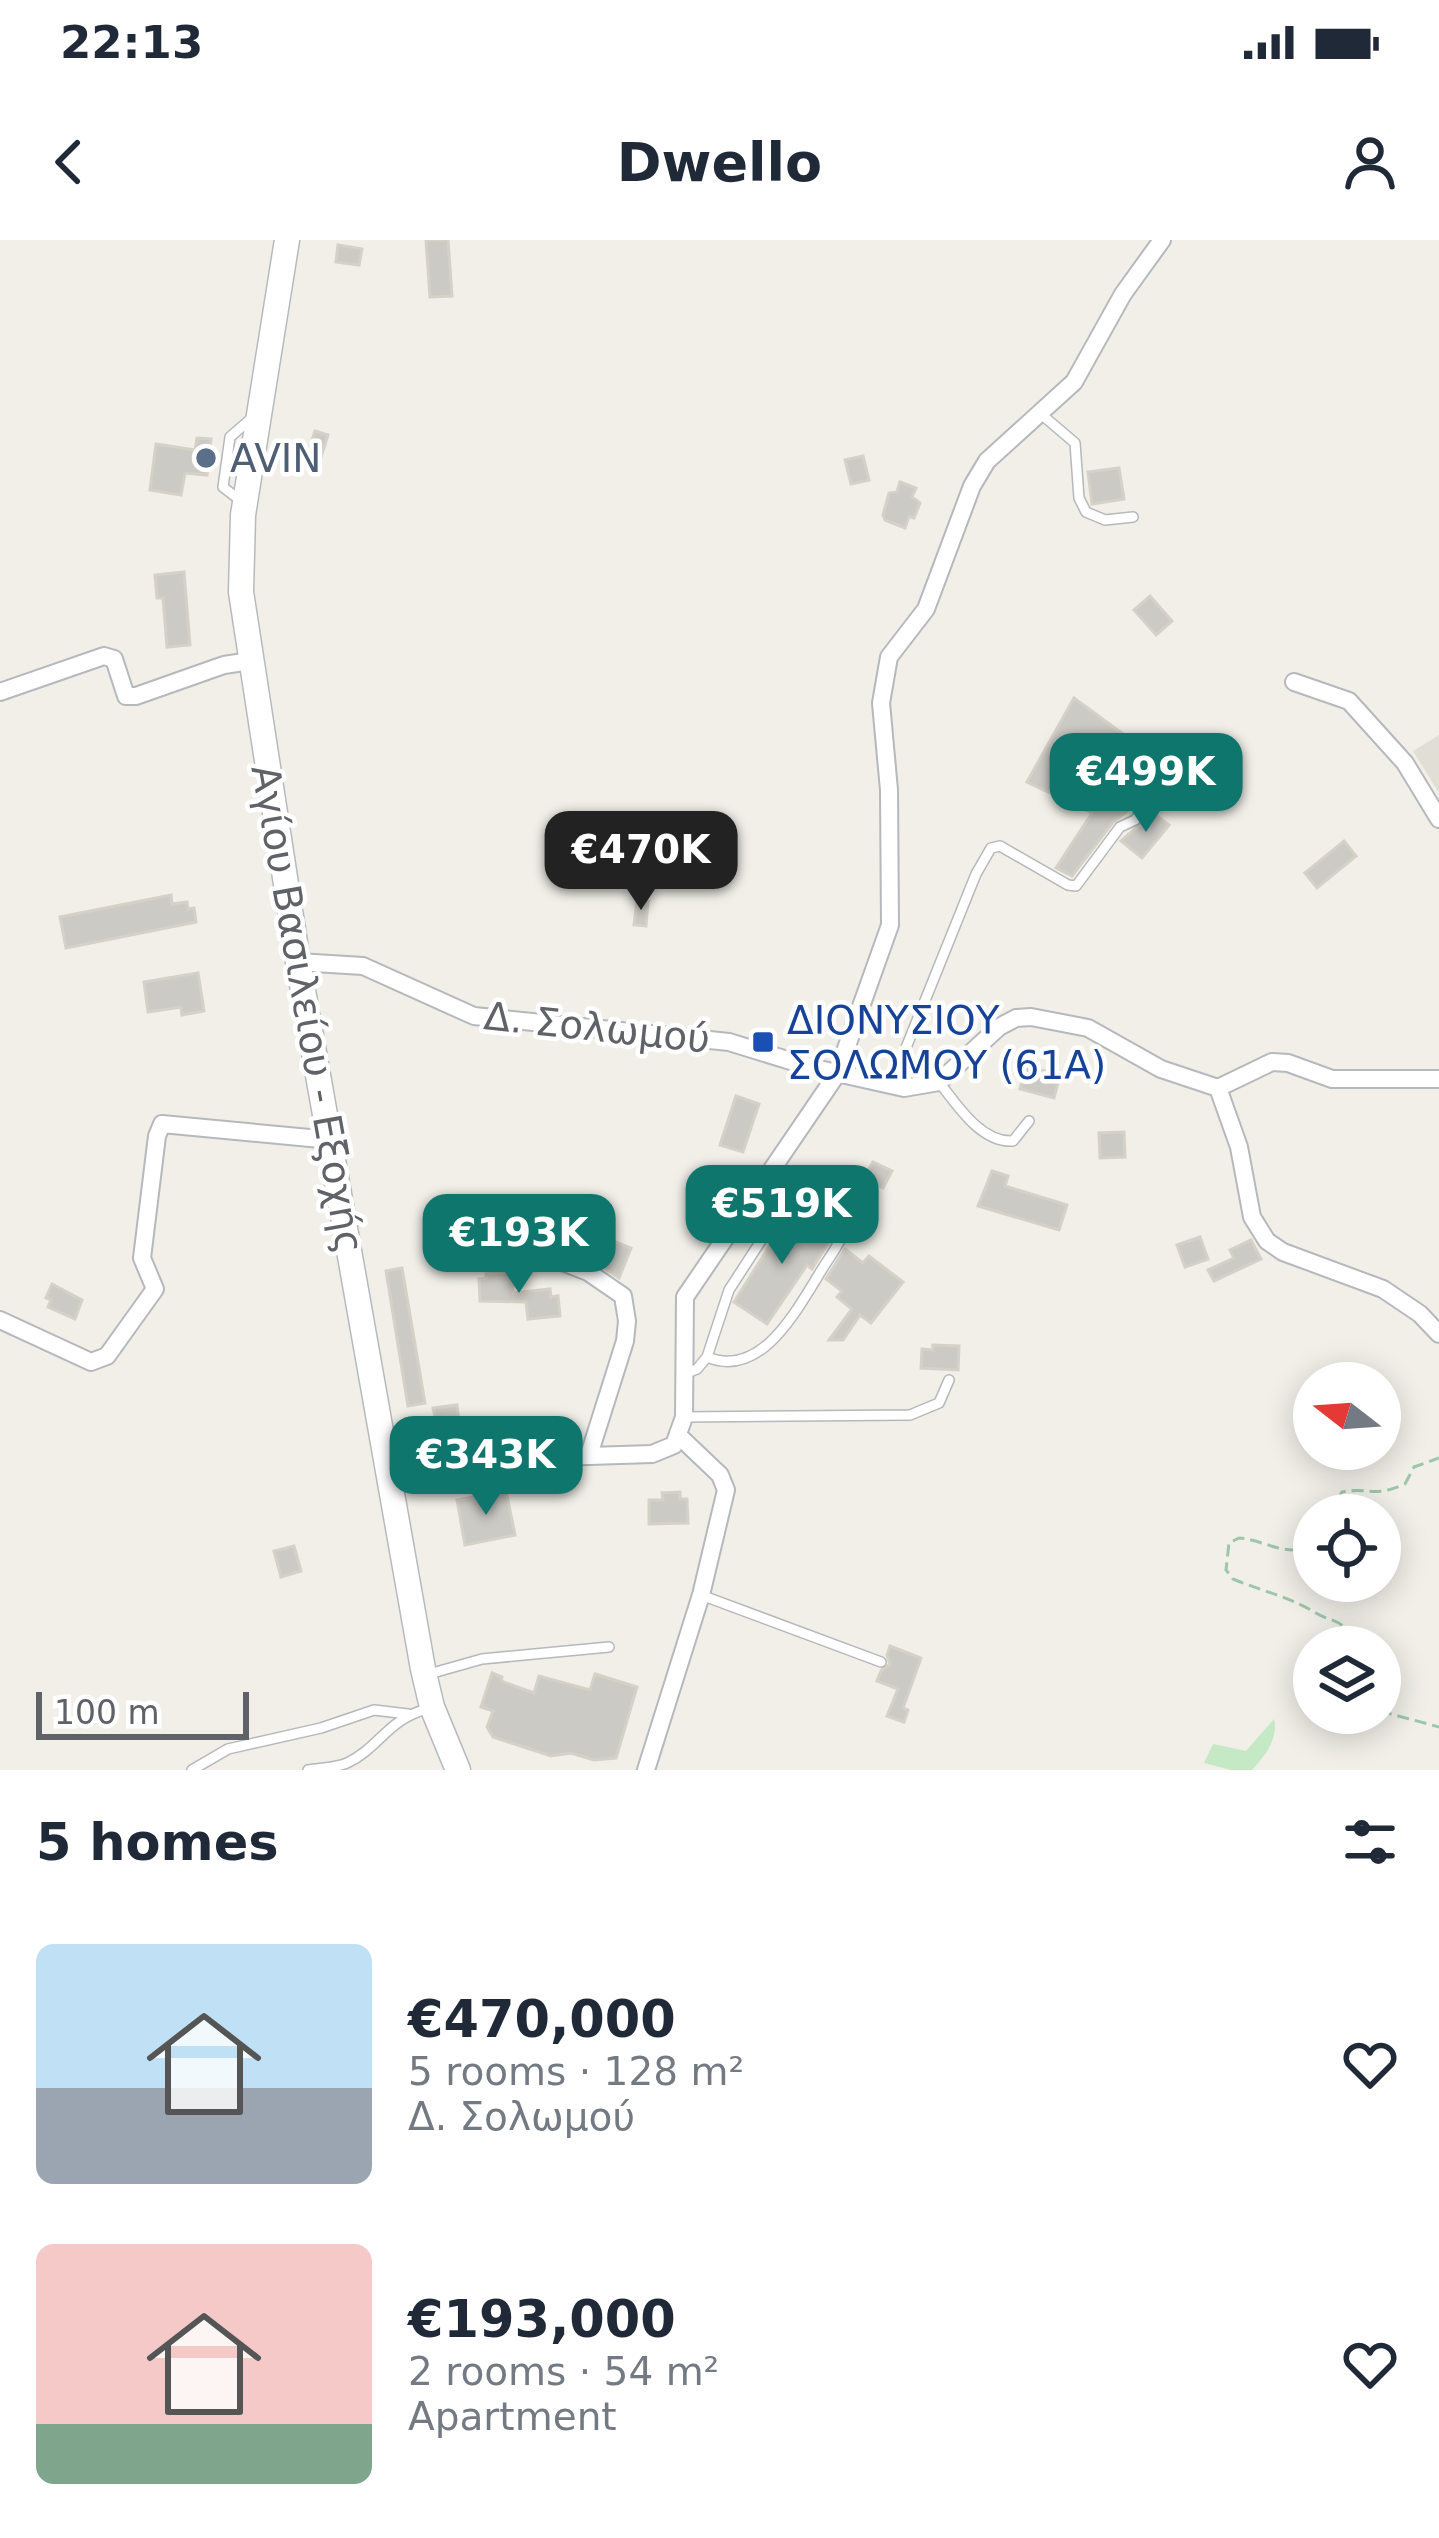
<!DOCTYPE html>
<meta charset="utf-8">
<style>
:root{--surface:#fff;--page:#f6f6f7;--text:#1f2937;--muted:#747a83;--accent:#0f766e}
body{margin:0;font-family:"DejaVu Sans",sans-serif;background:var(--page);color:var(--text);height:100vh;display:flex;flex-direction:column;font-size:45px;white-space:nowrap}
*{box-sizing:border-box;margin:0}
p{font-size:39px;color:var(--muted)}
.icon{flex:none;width:66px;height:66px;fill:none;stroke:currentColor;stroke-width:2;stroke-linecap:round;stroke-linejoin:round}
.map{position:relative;height:1530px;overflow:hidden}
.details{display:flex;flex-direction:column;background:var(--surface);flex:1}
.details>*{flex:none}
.needle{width:78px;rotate:287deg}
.fabs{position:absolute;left:1293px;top:1122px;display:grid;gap:24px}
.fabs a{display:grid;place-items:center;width:108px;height:108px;border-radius:50%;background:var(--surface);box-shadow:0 6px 30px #0003;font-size:60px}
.scale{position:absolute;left:36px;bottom:30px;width:213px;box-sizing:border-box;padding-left:12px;border:6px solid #5f6368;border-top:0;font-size:33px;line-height:42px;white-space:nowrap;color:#5f6368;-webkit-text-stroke:9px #fff;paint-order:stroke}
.price{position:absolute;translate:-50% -102px;padding:0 27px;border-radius:24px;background:var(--accent);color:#fff;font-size:39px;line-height:78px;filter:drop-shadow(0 3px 6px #0008)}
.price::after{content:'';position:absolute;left:50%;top:72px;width:36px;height:27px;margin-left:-18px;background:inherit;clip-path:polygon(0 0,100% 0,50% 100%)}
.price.active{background:#222;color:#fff}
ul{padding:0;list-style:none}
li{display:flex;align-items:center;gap:36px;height:300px;padding:0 36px}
li span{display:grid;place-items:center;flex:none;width:336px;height:240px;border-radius:18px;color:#555}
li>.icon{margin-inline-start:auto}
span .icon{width:144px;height:144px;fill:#fffc;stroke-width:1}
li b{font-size:51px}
h2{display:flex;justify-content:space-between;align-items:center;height:144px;padding:0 36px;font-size:51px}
.status{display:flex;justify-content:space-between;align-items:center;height:84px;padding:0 60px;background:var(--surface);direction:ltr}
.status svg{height:33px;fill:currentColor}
header{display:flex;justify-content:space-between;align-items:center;height:156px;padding:0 36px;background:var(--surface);font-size:54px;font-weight:700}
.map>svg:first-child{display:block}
.education{fill:#e1ded6}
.grass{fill:#c5e8c5}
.building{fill:#cccac5;stroke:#d6d1c6;stroke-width:3}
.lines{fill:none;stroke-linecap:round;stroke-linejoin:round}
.service-casing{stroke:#b5b8bc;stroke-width:12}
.minor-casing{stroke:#b5b8bc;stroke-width:20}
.secondary-casing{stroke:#b6babf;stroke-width:27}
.path{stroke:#9cc7a9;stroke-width:3;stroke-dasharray:12 6;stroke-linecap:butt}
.service{stroke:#fff;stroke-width:9}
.minor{stroke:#fff;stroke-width:16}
.secondary{stroke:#fff;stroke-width:24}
.service-dot{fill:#5c6f8a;stroke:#fff;stroke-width:4.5}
.transit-dot{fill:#1a4fb4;stroke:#fff;stroke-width:4.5}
.labels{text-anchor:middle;stroke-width:9;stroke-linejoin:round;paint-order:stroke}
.service-label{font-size:39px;fill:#4e5e75;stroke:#fff;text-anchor:start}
.street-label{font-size:39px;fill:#5f6368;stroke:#fff}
.transit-label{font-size:39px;fill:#164399;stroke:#fff;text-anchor:start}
</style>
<div class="status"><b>22:13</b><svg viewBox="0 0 49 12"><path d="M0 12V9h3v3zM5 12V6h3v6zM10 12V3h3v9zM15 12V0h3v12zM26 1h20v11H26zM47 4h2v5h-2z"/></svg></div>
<header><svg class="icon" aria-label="back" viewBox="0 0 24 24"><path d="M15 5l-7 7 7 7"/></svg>Dwello<svg class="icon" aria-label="person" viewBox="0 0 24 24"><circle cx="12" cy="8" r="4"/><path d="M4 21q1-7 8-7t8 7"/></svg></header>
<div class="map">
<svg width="1439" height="1530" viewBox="0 0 1439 1530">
<rect width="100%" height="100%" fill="#f1efe8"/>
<polygon class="education" points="1439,495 1439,553 1413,511"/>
<path class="grass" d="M1274 1479C1279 1498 1265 1516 1252 1530H1231L1204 1523 1213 1504 1246 1511Z"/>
<g class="building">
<polygon points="426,0 448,0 452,56 430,57"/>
<polygon points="338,5 362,9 359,25 336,22"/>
<polygon points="315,191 328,195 321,217 308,212"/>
<polygon points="197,198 211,199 207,235 185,233 181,255 150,250 156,204 195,210"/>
<polygon points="863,216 869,240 851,244 845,220"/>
<polygon points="1119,228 1124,259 1092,264 1088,232"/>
<polygon points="900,242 916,248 912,257 920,263 914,278 909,276 905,288 885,280 883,275 889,253 897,252"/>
<polygon points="184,332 190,405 167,407 163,358 157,358 155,335"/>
<polygon points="1150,356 1172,381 1156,395 1134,370"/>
<polygon points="1074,458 1168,527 1146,557 1113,582 1072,636 1056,628 1092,573 1027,542"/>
<polygon points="1153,573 1169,585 1142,618 1121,601"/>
<polygon points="1344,601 1356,616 1317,648 1305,633"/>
<polygon points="171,655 172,664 187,662 188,669 194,668 196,682 66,708 60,677"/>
<polygon points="637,660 648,661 646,686 634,685"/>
<polygon points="198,733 204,771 182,775 181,767 148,772 144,742"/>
<polygon points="1026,826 1060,835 1054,858 1020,849"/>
<polygon points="736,856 759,864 743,912 720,905"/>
<polygon points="1124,892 1125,917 1100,918 1099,893"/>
<polygon points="873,922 892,931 883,948 864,938"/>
<polygon points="992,931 1008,936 1005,946 1067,965 1059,990 978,966"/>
<polygon points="536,970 631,1008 619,1038 593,1020 526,994"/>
<polygon points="791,972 831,998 812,1029 807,1025 767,1084 734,1062"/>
<polygon points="449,974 463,979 463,1002 452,1002"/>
<polygon points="1200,997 1208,1019 1185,1027 1177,1005"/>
<polygon points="1251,1000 1261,1019 1214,1041 1208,1030 1234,1018 1230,1010"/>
<polygon points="845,1009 863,1023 869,1016 903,1042 871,1083 860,1075 843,1100 829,1100 852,1069 837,1057 842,1051 826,1039"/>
<polygon points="402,1028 425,1163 408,1166 386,1031"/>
<polygon points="512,1032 513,1053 550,1049 551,1057 558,1056 560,1076 528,1079 526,1062 480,1061 479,1039 486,1038 486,1034"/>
<polygon points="52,1044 82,1060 75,1079 48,1067 51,1060 46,1058"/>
<polygon points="933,1105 959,1106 958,1130 921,1128 922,1109 933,1110"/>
<polygon points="457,1165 463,1215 444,1218 433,1168"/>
<polygon points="506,1251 515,1295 465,1305 457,1260"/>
<polygon points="680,1252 680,1259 687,1259 688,1283 649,1284 649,1260 663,1260 662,1253"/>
<polygon points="294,1306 301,1331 281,1337 274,1311"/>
<polygon points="890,1406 921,1418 903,1468 908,1470 904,1482 887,1476 898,1449 877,1441 881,1431 890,1424 887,1415"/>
<polygon points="492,1433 502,1437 501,1441 534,1453 539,1436 590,1450 595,1434 637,1447 616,1518 594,1520 571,1513 551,1516 493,1497 487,1487 493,1471 481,1467"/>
</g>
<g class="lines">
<defs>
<g id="service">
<polyline points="1041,174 1075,203 1079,258 1086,272 1105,280 1133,277"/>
<polyline points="241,261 223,247 230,197 253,177"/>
<path d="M939 842C957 865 981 903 1013 901L1029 881"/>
<polyline points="891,845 976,634 991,608 1000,606 1068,645 1076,646 1120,587 1135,580 1147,566"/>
<path d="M687 1133 697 1129 707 1117C760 1139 795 1073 818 1036 827 1020 840 1005 846 987 839 961 827 949 800 948L790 956 729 1050 707 1117"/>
<polyline points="684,1177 910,1175 939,1163 949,1140"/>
<polyline points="701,1355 881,1422"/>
<polyline points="429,1434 482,1419 609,1407"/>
<polyline points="192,1530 228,1509 321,1488 374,1470 408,1474"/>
<path d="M308 1530C320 1528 336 1528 347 1523 379 1508 388 1479 427 1469"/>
</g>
<g id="minor">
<polyline points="1294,442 1349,461 1405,523 1439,579"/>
<polyline points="0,452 104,416 114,419 126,456 136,456 224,425 250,421"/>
<polyline points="298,722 363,726 474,776 729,802 810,827 904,848 939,842 999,787 1016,778 1031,777 1088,788 1161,829 1218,848 1239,907 1252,977 1267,1001 1283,1012 1383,1049 1420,1074 1439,1094"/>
<polyline points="1218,848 1272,822 1288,823 1332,839 1439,839"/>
<polyline points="483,991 588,1032 623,1056 627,1081 625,1101 589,1215"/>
<polyline points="0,1080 91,1122 107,1116 155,1049 142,1018 157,896 162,884 331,900"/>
<polyline points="390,1240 526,1218 652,1214 674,1205 684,1177 685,1057 837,834 890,685 889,550 881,463 889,417 926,369 972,246 987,221 1074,142 1123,54 1162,0"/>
<polyline points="646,1530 701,1355 726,1250 720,1235 679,1196"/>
</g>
<polyline id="secondary" points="287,0 243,275 241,352 298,722 423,1429 432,1467 458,1530"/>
</defs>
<use href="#service" class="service-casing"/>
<use href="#minor" class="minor-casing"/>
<use href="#secondary" class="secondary-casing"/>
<g class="path">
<path d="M1329 1275 1342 1252C1369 1247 1374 1258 1405 1244L1414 1227 1439 1218"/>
<path d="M1314 1305C1287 1319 1266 1300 1239 1298L1229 1303 1226 1330 1233 1339C1262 1351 1290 1357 1316 1373 1329 1381 1340 1379 1348 1392L1347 1407"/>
<polyline points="1380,1471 1439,1487"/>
</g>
<use href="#service" class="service"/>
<use href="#minor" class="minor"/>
<use href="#secondary" class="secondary"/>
</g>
<circle class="service-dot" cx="206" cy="218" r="12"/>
<rect class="transit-dot" x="751" y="790" width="24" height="24" rx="6"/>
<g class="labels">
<g class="service-label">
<text x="230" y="232">AVIN</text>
</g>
<g class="street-label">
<text transform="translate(308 769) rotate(80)" y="14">Αγίου Βασιλείου - Εξοχής</text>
<text transform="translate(597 787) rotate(6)" y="14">Δ. Σολωμού</text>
</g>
<g class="transit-label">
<text x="787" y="794">ΔΙΟΝΥΣΙΟΥ<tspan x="787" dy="45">ΣΟΛΩΜΟΥ (61Α)</tspan></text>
</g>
</g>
</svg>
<div class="fabs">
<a><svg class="needle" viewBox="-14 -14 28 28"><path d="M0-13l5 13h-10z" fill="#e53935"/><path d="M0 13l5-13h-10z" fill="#747a83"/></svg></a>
<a><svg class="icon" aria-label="locate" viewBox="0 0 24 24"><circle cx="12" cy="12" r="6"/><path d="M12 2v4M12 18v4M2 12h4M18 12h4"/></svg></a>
<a><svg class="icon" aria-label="layers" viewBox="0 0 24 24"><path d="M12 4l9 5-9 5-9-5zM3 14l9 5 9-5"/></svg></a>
</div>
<div class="scale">100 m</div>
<b class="price" style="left:1146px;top:595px">€499K</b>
<b class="price active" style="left:641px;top:673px">€470K</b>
<b class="price" style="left:782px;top:1027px">€519K</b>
<b class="price" style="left:519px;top:1056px">€193K</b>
<b class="price" style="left:486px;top:1278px">€343K</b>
</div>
<section class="details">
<h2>5 homes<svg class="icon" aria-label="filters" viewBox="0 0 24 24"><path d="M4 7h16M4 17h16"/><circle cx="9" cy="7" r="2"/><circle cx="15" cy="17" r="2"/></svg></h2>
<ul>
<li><span style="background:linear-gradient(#bfe0f5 60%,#9aa5b1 0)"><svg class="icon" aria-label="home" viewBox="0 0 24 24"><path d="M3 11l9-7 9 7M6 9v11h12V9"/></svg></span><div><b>€470,000</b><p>5 rooms · 128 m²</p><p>Δ. Σολωμού</p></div><svg class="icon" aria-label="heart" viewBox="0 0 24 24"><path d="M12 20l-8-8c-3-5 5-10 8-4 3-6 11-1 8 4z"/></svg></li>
<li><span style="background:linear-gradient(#f6c9c9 75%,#7fa58c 0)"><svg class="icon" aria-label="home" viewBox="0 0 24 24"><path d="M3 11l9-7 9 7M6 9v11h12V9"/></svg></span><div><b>€193,000</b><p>2 rooms · 54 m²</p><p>Apartment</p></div><svg class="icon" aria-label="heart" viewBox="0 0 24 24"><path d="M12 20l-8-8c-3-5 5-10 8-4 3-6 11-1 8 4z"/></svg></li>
</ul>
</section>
